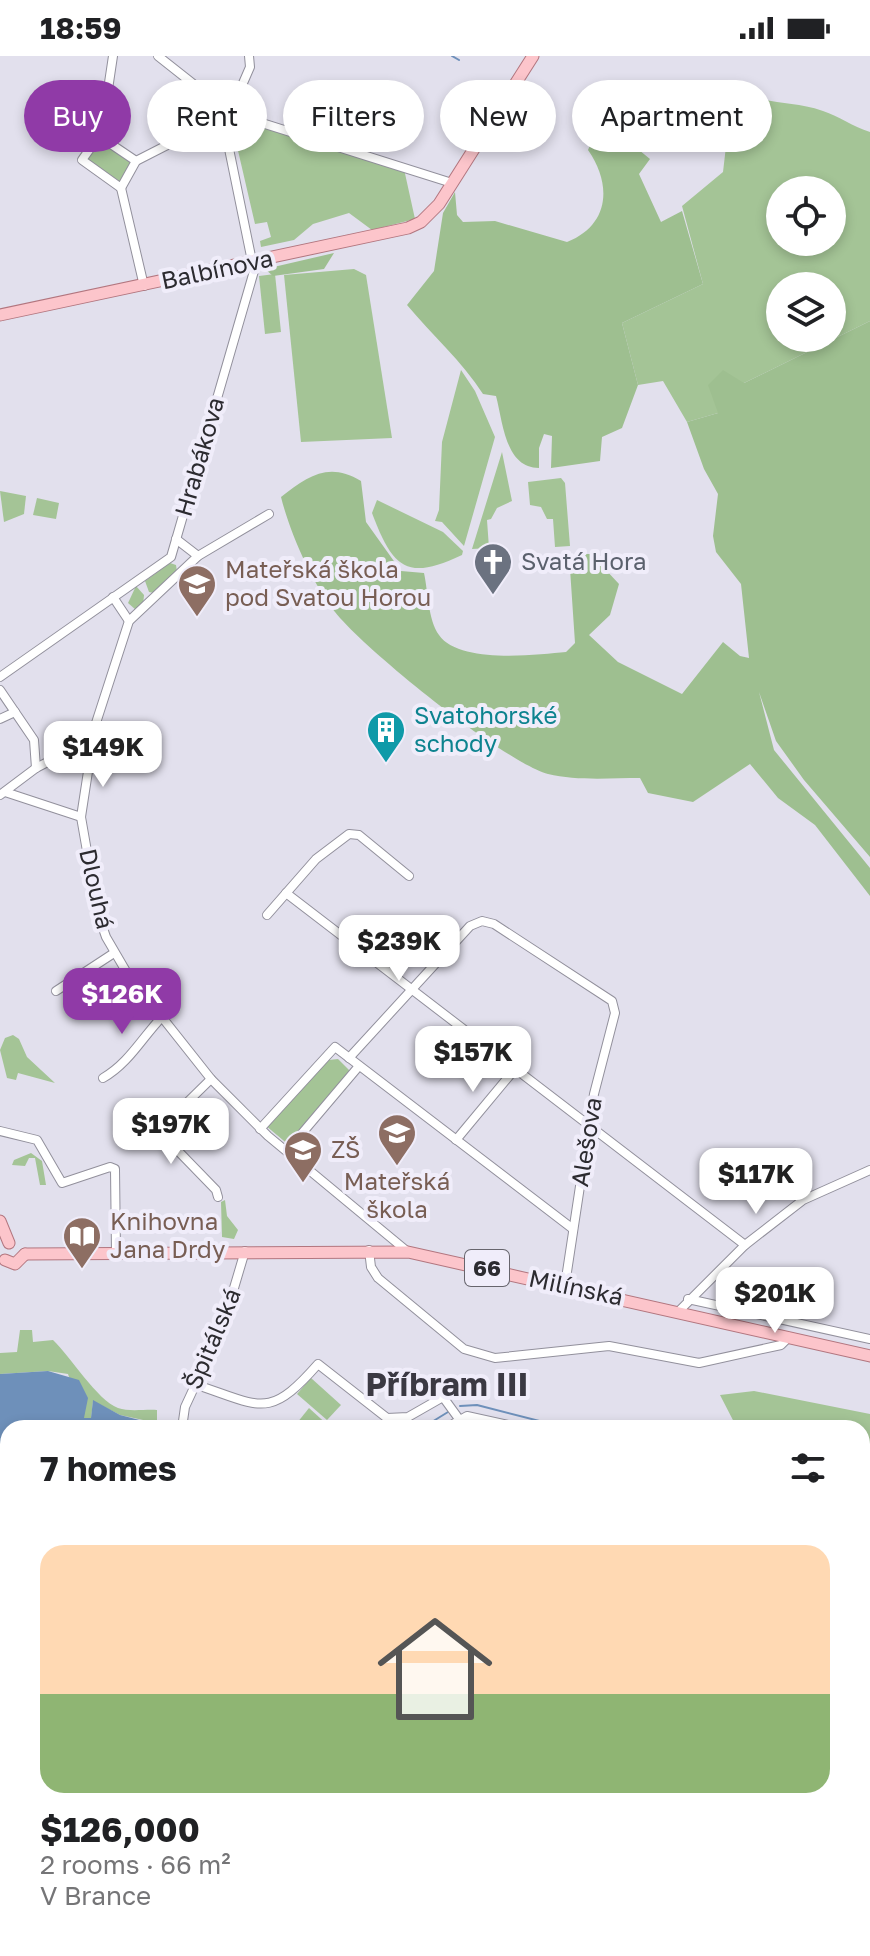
<!DOCTYPE html>
<meta charset="utf-8">
<style>
:root{--surface:#fff;--page:#f6f6f6;--text:#202124;--muted:#757577;--line:#e0e0e0;--accent:#903aa7}
body{margin:0;font-family:"Golos Text",sans-serif;background:var(--page);color:var(--text);height:100vh;display:flex;flex-direction:column;font-size:30px;white-space:nowrap}
*{box-sizing:border-box;margin:0}
p{font-size:26px;color:var(--muted)}
.icon{flex:none;width:44px;height:44px;fill:none;stroke:currentColor;stroke-width:2;stroke-linecap:round;stroke-linejoin:round}
.map{position:relative;flex:1;overflow:hidden}
.panel{position:absolute;left:0px;top:1364px;width:870px;height:536px;display:flex;flex-direction:column;background:var(--surface);border-radius:24px 24px 0 0;box-shadow:0 4px 12px #0003}
.panel>*{flex:none}
.top-card{position:absolute;left:24px;top:24px;width:822px;height:72px;display:flex;gap:16px}
.controls{position:absolute;left:766px;top:120px;display:grid;gap:16px}
.controls a{display:grid;place-items:center;width:80px;height:80px;border-radius:50%;background:var(--surface);box-shadow:0 4px 12px #0003;font-size:40px}
.price{position:absolute;translate:-50% -68px;padding:0 18px;border-radius:16px;background:#fff;color:#222;font-size:26px;line-height:52px;filter:drop-shadow(0 2px 4px #0008)}
.price::after{content:'';position:absolute;left:50%;top:48px;width:24px;height:18px;margin-left:-12px;background:inherit;clip-path:polygon(0 0,100% 0,50% 100%)}
.price.current{background:var(--accent);color:#fff}
ul{padding:0;list-style:none}
li{display:grid;align-content:center;gap:16px;height:424px;padding:0 40px}
li+li{border-top:2px solid var(--line)}
li span{display:grid;place-items:center;height:248px;border-radius:24px;color:#555}
li>.icon{margin-inline-start:auto}
span .icon{width:144px;height:144px;fill:#fffc;stroke-width:1}
li b{font-size:34px}
h2{display:flex;justify-content:space-between;align-items:center;height:96px;padding:0 40px;font-size:34px}
.chip{padding:0 28px;border-radius:36px;background:var(--surface);box-shadow:0 4px 12px #0003;font-size:28px;line-height:72px}
.chip.current{background:var(--accent);color:#fff}
.status{display:flex;justify-content:space-between;align-items:center;height:56px;padding:0 40px;background:var(--surface);direction:ltr}
.status svg{height:22px;fill:currentColor}
.map>svg:first-child{display:block}
.green{fill:#a4c496;fill-rule:evenodd}
.forest{fill:#9ebf90}
.water{fill:#6e90ba}
.lines{fill:none;stroke-linecap:round;stroke-linejoin:round}
.stream{stroke:#6e90ba;stroke-width:2}
.minor-casing{stroke:#92909c;stroke-width:10}
.major-casing{stroke:#b2767f;stroke-width:13}
.minor{stroke:#fff;stroke-width:8}
.major{stroke:#fcc5cb;stroke-width:11}
.rail{stroke:#78777f;stroke-width:2;stroke-dasharray:10 10;stroke-linecap:butt}
.labels{text-anchor:middle;stroke-width:8;stroke-linejoin:round;paint-order:stroke}
.shield{fill:#f0edfa;stroke:#67656d;stroke-width:2}
.shield-label{font-size:22px;font-weight:bold;fill:#2c2b30}
.street-label{font-size:24px;fill:#2c2b30;stroke:#f0edfa}
.worship-label{font-size:24px;fill:#5b616d;stroke:#f0edfa;text-anchor:start}
.education-label{font-size:24px;fill:#785e54;stroke:#f0edfa;text-anchor:start}
.culture-label{font-size:24px;fill:#0d838f;stroke:#f0edfa;text-anchor:start}
.district-label{font-size:32px;font-weight:bold;fill:#3b3943;stroke:#f0edfa}
</style>
<div class="status"><b>18:59</b><svg viewBox="0 0 49 12"><path d="M0 12V9h3v3zM5 12V6h3v6zM10 12V3h3v9zM15 12V0h3v12zM26 1h20v11H26zM47 4h2v5h-2z"/></svg></div>
<div class="map">
<svg width="870" height="1900" viewBox="0 0 870 1900">
<rect width="100%" height="100%" fill="#e2e0ed"/>
<g class="green">
<path d="M736 33C771 51 791 44 823 55 839 60 853 71 870 76V265L744 327 718 357 687 366 663 325 638 329 622 267 703 228 682 150 723 116 732 39ZM780 134H832V186H780ZM780 230H832V282H780Z"/>
<polygon points="242,63 404,113 415,163 372,174 349,157 313,168 294,184 261,191 260,185 271,181 267,166 255,168 233,73"/>
<polygon points="100,83 132,106 118,128 86,105"/>
<polygon points="354,213 366,219 392,382 301,386 284,219"/>
<polygon points="275,218 281,276 265,278 259,220"/>
<polygon points="461,314 475,335 495,381 464,490 442,466 435,465 439,454 442,386"/>
<polygon points="502,396 512,445 497,452 491,463 487,464 489,492 472,493"/>
<polygon points="561,422 565,427 570,490 555,491 553,463 547,463 541,451 530,449 528,426"/>
<polygon points="0,435 26,440 24,458 4,466"/>
<polygon points="37,442 59,447 56,463 33,459"/>
<path d="M377 444 443 476 463 495 462 499C407 525 393 513 372 457Z"/>
<polygon points="170,507 176,509 177,516 154,537 149,536 145,525"/>
<polygon points="136,530 144,539 143,550 136,554 128,547"/>
<polygon points="13,979 19,983 27,1001 55,1027 18,1017 16,1024 7,1022 0,994 5,982"/>
<polygon points="338,1003 350,1015 290,1090 265,1069 329,1004"/>
<polygon points="31,1097 42,1105 46,1129 40,1129 35,1102 29,1102 25,1110 12,1109 14,1104"/>
<polygon points="225,1144 227,1160 238,1174 234,1183 222,1181 221,1146"/>
<path d="M20 1274H32L33 1286 53 1284C71 1301 97 1344 118 1352 129 1356 146 1353 157 1354V1367L120 1359 93 1345 91 1363 83 1362 68 1318 48 1315 0 1318V1297L17 1296Z"/>
<polygon points="311,1322 341,1349 327,1364 297,1338"/>
<polygon points="754,1335 870,1358 870,1394 862,1393 862,1372 736,1370 720,1339"/>
<polygon points="309,1352 331,1372 293,1372"/>
<polygon points="862,1704 870,1716 870,1810 862,1810"/>
<polygon points="565,1892 606,1892 609,1900 568,1900"/>
</g>
<g class="forest">
<path d="M603 59 643 61 628 85 650 103 639 118 661 166 682 155 703 228 622 267 638 329 622 372 602 381 600 405 551 412 552 380 544 378 539 392V412C505 412 503 366 496 340L483 338C462 305 432 279 407 249L434 215 443 157 455 136 457 159 463 166 495 165 567 186C610 169 612 128 588 94Z"/>
<polygon points="334,197 324,213 273,220 265,213"/>
<path d="M870 265V801L804 724 776 685 759 636 774 694 870 812V840L815 769 778 742 750 708 693 746 648 737 640 722C611 722 576 725 548 718 504 706 365 594 335 556 312 527 290 477 281 441 307 421 328 405 361 425L366 466 401 515 424 517C428 535 428 564 439 579 459 608 535 599 566 596L575 587 569 498H591L619 528 610 559 589 579 618 606 682 638 723 586 740 600 749 602 741 528 716 496 713 480 718 438 704 413 687 366 718 357 708 329 723 314 744 327Z"/>
</g>
<polygon class="water" points="48,1315 79,1324 88,1342 84,1362 91,1362 93,1344 120,1359 171,1372 42,1372 33,1368 28,1372 8,1372 8,1410 0,1416 0,1318"/>
<g class="lines">
<g class="stream">
<polyline points="452,0 459,4"/>
<polyline points="460,1350 477,1349 567,1372"/>
<polyline points="422,1372 448,1356"/>
<polyline points="862,1417 870,1418"/>
</g>
<defs>
<g id="minor">
<polyline points="230,57 452,127"/>
<polyline points="230,57 250,11 249,0"/>
<polygon points="99,80 136,105 121,132 82,104"/>
<polyline points="101,80 113,0"/>
<polyline points="136,105 230,57"/>
<polyline points="121,132 144,230"/>
<polyline points="269,458 198,500 129,565 95,670 81,761 98,858 106,881 127,917 211,1023 268,1080 408,1196"/>
<polyline points="176,483 198,500"/>
<polyline points="113,541 129,565"/>
<polyline points="0,621 171,501 254,215 227,83 206,38 158,0"/>
<polyline points="0,634 34,684 36,712"/>
<polyline points="0,663 15,656"/>
<polyline points="5,736 81,761"/>
<polyline points="0,739 36,712 92,683"/>
<polyline points="286,837 745,1189"/>
<polyline points="267,859 316,803 349,778 359,779 409,820"/>
<polyline points="56,935 114,897"/>
<polyline points="349,1002 470,870 482,865 494,868 612,945 615,957 594,1038 565,1229"/>
<path d="M103 1022C128 1008 142 982 161 962"/>
<polyline points="150,1066 216,1134 218,1141"/>
<polyline points="260,1073 335,991 573,1173"/>
<polyline points="159,1074 211,1023"/>
<polyline points="0,1075 37,1084 62,1127 110,1111 115,1113 116,1196"/>
<polyline points="456,1084 515,1013"/>
<polyline points="287,1095 359,1010"/>
<polyline points="369,1194 371,1211 378,1222 464,1293 495,1302 609,1290 699,1307 781,1289 789,1281"/>
<polyline points="688,1243 870,1283"/>
<polyline points="679,1255 745,1189 803,1144 870,1114"/>
<path d="M194 1328C261 1350 268 1365 318 1308L387 1362 408 1361 443 1341 459 1363"/>
<polyline points="182,1372 185,1351 223,1269 245,1195"/>
<polyline points="446,1372 467,1360 522,1372"/>
<polyline points="862,1428 870,1431"/>
<polyline points="0,1459 8,1452"/>
<polyline points="0,1657 8,1653"/>
<polyline points="862,1685 870,1697"/>
<polyline points="0,1721 8,1721"/>
<polyline points="0,1797 8,1797"/>
<polyline points="862,1821 870,1822"/>
<polyline points="313,1892 313,1900"/>
<polyline points="565,1892 568,1900"/>
<polyline points="606,1892 609,1900"/>
<polyline points="40,1900 40,1892"/>
<polyline points="162,1900 162,1892"/>
<polyline points="289,1900 289,1892"/>
<polyline points="426,1900 426,1892"/>
<polyline points="739,1900 739,1892"/>
</g>
<g id="major">
<polyline points="0,259 408,172 421,166 439,148 533,0"/>
<polyline points="0,1165 9,1187"/>
<polyline points="25,1198 408,1196 870,1300"/>
<polyline points="5,1204 15,1208 25,1198"/>
</g>
</defs>
<use href="#minor" class="minor-casing"/>
<use href="#major" class="major-casing"/>
<use href="#minor" class="minor"/>
<use href="#major" class="major"/>
<g class="rail">
<polyline points="862,1613 870,1614"/>
<polyline points="0,1614 8,1609"/>
</g>
</g>
<defs>
<symbol id="church-pin" viewBox="-11 -11 22 30"><path d="M0 17L-7.5 6A9.5 9.5 0 1 1 7.5 6Z" fill="#6b7280" stroke="#f0edfa"/><path d="M-1.2-6h2.4v3.5h3.3v2.4h-3.3V6h-2.4V-.1h-3.3v-2.4h3.3Z" fill="#fff"/></symbol>
<symbol id="school-pin" viewBox="-11 -11 22 30"><path d="M0 17L-7.5 6A9.5 9.5 0 1 1 7.5 6Z" fill="#8d6e63" stroke="#f0edfa"/><path d="M0-5L7-2L0 1L-7-2ZM-4 1L0 2.5L4 1V4Q0 6-4 4Z" fill="#fff"/></symbol>
<symbol id="building-pin" viewBox="-11 -11 22 30"><path d="M0 17L-7.5 6A9.5 9.5 0 1 1 7.5 6Z" fill="#0f9aa8" stroke="#f0edfa"/><path d="M-4-6H4V6H1V3H-1V6H-4ZM-2.5-4.3h1.7v1.8h-1.7ZM.8-4.3h1.7v1.8H.8ZM-2.5-1h1.7V.8h-1.7ZM.8-1h1.7V.8H.8Z" fill="#fff"/></symbol>
<symbol id="library-pin" viewBox="-11 -11 22 30"><path d="M0 17L-7.5 6A9.5 9.5 0 1 1 7.5 6Z" fill="#8d6e63" stroke="#f0edfa"/><path d="M-6-4Q-3-5.5-.7-3.5V5Q-3 3-6 4ZM6-4Q3-5.5 .7-3.5V5Q3 3 6 4Z" fill="#fff"/></symbol>
</defs>
<g fill-rule="evenodd">
<use href="#church-pin" x="471" y="484" width="44" height="60"/>
<use href="#school-pin" x="175" y="506" width="44" height="60"/>
<use href="#building-pin" x="364" y="652" width="44" height="60"/>
<use href="#school-pin" x="375" y="1055" width="44" height="60"/>
<use href="#school-pin" x="281" y="1072" width="44" height="60"/>
<use href="#library-pin" x="60" y="1158" width="44" height="60"/>
</g>
<g class="labels">
<rect class="shield" x="465" y="1194" width="44" height="36" rx="6"/>
<g class="shield-label">
<text x="487" y="1220">66</text>
</g>
<g class="street-label">
<text transform="translate(217 214) rotate(-12)" y="8">Balbínova</text>
<text transform="translate(200 401) rotate(-74)" y="8">Hrabákova</text>
<text transform="translate(96 833) rotate(77)" y="8">Dlouhá</text>
<text transform="translate(587 1086) rotate(-81)" y="8">Alešova</text>
<text transform="translate(576 1232) rotate(12)" y="8">Milínská</text>
<text transform="translate(213 1283) rotate(-67)" y="8">Špitálská</text>
</g>
<g class="worship-label">
<text x="521" y="514">Svatá Hora</text>
</g>
<g class="education-label">
<text x="225" y="522">Mateřská škola<tspan x="225" dy="28">pod Svatou Horou</tspan></text>
<text x="331" y="1102">ZŠ</text>
<text x="397" y="1134" text-anchor="middle">Mateřská<tspan x="397" dy="28">škola</tspan></text>
<text x="110" y="1174">Knihovna<tspan x="110" dy="28">Jana Drdy</tspan></text>
</g>
<g class="culture-label">
<text x="414" y="668">Svatohorské<tspan x="414" dy="28">schody</tspan></text>
</g>
<g class="district-label">
<text x="447" y="1340">Příbram III</text>
</g>
</g>
</svg>
<div class="controls">
<a><svg class="icon" aria-label="locate" viewBox="0 0 24 24"><circle cx="12" cy="12" r="6"/><path d="M12 2v4M12 18v4M2 12h4M18 12h4"/></svg></a>
<a><svg class="icon" aria-label="layers" viewBox="0 0 24 24"><path d="M12 4l9 5-9 5-9-5zM3 14l9 5 9-5"/></svg></a>
</div>
<b class="price" style="left:103px;top:733px">$149K</b>
<b class="price" style="left:399px;top:927px">$239K</b>
<b class="price current" style="left:122px;top:980px">$126K</b>
<b class="price" style="left:473px;top:1038px">$157K</b>
<b class="price" style="left:171px;top:1110px">$197K</b>
<b class="price" style="left:756px;top:1160px">$117K</b>
<b class="price" style="left:775px;top:1279px">$201K</b>
<div class="top-card">
<a class="chip current">Buy</a>
<a class="chip">Rent</a>
<a class="chip">Filters</a>
<a class="chip">New</a>
<a class="chip">Apartment</a>
</div>
<section class="panel">
<h2>7 homes<svg class="icon" aria-label="filters" viewBox="0 0 24 24"><path d="M4 7h16M4 17h16"/><circle cx="9" cy="7" r="2"/><circle cx="15" cy="17" r="2"/></svg></h2>
<ul>
<li><span style="background:linear-gradient(#ffd9b3 60%,#8fb573 0)"><svg class="icon" aria-label="home" viewBox="0 0 24 24"><path d="M3 11l9-7 9 7M6 9v11h12V9"/></svg></span><div><b>$126,000</b><p>2 rooms · 66 m²</p><p>V Brance</p></div></li>
</ul>
</section>
</div>
